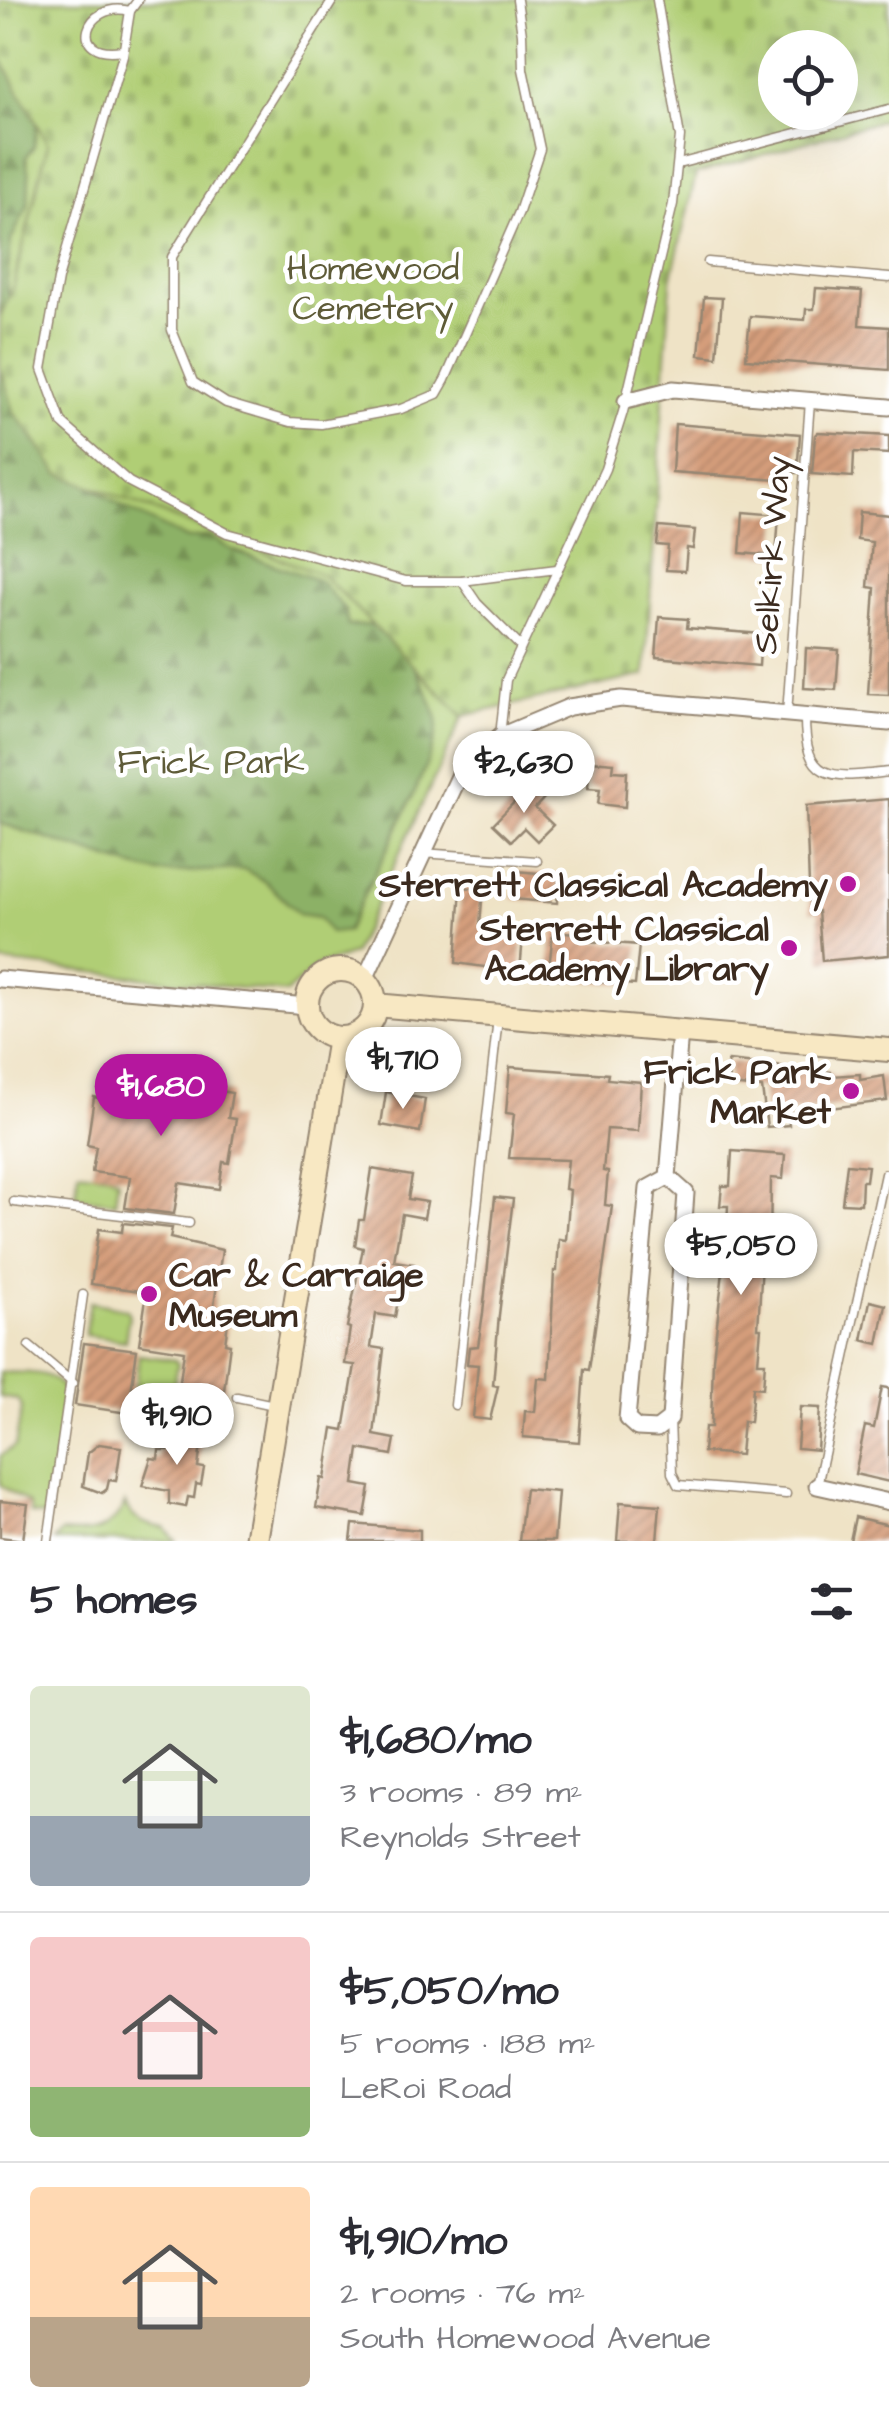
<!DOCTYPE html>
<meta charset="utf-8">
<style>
:root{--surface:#fff;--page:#f7f7f7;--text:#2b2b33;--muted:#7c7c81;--line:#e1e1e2;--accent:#b5179e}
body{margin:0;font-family:"Architects Daughter",sans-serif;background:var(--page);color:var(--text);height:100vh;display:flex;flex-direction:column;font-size:38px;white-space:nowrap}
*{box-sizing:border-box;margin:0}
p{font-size:32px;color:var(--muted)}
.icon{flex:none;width:55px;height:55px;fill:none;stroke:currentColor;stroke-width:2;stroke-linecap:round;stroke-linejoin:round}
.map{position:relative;height:1541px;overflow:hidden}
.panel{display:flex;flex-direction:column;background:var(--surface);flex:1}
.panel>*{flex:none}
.controls{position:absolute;left:758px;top:30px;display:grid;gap:20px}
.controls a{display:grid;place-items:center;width:100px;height:100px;border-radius:50%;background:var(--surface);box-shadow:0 10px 40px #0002;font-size:50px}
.price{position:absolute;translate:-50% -85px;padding:0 22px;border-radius:35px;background:#fff;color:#222;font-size:32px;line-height:65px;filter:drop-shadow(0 2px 5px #0008)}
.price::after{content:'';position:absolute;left:50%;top:60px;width:30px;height:22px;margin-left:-15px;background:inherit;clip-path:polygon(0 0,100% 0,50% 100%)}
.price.on{background:var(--accent);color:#fff}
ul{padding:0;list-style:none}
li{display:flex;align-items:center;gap:30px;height:250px;padding:0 30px}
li+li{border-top:2px solid var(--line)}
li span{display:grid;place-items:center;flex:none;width:280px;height:200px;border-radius:10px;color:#555}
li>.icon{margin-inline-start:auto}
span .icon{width:120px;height:120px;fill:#fffc;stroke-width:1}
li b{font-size:42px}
h2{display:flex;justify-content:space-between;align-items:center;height:120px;padding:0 30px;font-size:42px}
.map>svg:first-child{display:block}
.green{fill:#b0ce75;stroke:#767c4a;stroke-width:2.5}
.forest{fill:url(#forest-firs);stroke:#646e42;stroke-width:2.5}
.cemetery{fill:url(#cemetery-stones);stroke:#767c4a;stroke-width:2.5;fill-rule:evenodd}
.building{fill:url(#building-hatch)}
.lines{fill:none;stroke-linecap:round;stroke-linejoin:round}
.lane-casing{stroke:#958672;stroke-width:11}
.street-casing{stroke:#958672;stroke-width:19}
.secondary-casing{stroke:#958672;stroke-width:26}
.lane{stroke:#fff;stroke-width:8}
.street{stroke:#fff;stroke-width:15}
.secondary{stroke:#f8e8c3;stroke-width:22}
.poi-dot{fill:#b5179e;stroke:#fff;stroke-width:4}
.labels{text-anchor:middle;stroke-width:9;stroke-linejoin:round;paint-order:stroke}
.park-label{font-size:35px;fill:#5e5b38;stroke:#fff}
.street-label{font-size:35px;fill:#3b2a1e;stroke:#fff}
.poi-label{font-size:35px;font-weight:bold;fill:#3b2a1e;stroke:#fff;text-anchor:end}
</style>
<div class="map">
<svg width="889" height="1541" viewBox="0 0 889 1541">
<defs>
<pattern id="forest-firs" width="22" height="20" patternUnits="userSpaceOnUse" patternTransform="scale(2.5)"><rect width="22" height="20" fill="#8cb166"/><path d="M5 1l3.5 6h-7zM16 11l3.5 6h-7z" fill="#749053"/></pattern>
<pattern id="cemetery-stones" width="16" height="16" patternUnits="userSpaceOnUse" patternTransform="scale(2.5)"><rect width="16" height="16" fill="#b0ce75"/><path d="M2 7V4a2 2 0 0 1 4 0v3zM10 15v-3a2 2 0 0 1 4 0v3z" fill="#98b165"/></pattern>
<pattern id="building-hatch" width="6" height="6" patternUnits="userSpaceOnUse" patternTransform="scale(2.5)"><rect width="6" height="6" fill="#d59e7c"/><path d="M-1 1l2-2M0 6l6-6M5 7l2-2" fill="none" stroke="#ae8165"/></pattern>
</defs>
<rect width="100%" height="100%" fill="#fff"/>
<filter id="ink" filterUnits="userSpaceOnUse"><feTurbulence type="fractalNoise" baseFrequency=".01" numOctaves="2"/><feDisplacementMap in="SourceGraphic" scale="20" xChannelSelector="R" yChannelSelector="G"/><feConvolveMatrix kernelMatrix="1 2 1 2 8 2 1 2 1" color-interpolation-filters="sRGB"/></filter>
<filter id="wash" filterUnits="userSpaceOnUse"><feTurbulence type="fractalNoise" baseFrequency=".0048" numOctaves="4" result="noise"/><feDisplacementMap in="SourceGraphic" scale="40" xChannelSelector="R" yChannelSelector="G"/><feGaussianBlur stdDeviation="2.25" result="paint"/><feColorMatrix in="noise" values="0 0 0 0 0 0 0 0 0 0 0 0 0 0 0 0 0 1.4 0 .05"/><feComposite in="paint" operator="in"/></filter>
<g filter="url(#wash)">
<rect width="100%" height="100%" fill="#efe3c6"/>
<g class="green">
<polygon points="0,56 48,144 14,284 0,317"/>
<polygon points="0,366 59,474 323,575 463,716 353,954 317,966 286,993 0,962"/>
<polygon points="79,1171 110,1175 118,1180 115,1202 75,1197"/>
<polygon points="90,1302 126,1309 129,1315 125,1341 85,1335"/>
<polygon points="139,1355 175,1360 178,1364 168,1415 133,1411"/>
<path d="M0 1372C27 1374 50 1367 65 1392L48 1517 31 1514 29 1504 0 1485V1456L15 1446 22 1407 18 1400 0 1397Z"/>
<path d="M125 1503C132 1521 146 1525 165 1528L176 1541H54L61 1532C91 1535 111 1533 125 1503Z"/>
</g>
<path class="forest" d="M0 42 40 101 34 146 26 157 29 177 28 205 11 240 6 286 70 473 121 506 187 539 209 536 232 550 320 581 345 610 348 626 376 625C385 633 398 641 404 651 413 662 436 707 437 720 442 754 363 891 347 931L330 933 319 917 299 914 266 882 244 869 159 873 130 866 0 823Z"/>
<path class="cemetery" d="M0 0H889V118L696 174 671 280 645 675 463 716 323 575 59 474 14 412 0 366V317L14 284 48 144 0 56ZM775 48H840V112H775Z"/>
<g id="blocks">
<g class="building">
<polygon points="816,288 862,291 859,325 889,327 889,370 746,359 750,316 805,320 806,309 814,309"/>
<polygon points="704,297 722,298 717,357 699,355"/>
<polygon points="675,424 800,434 797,473 792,473 792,481 672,472"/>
<polygon points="818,432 889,436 889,454 854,452 853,477 812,474 815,435"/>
<polygon points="743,512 779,515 776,556 740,553"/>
<polygon points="859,512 889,515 889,695 868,694 875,588 868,587 872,542 857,540"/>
<polygon points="659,527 695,530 693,549 687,548 685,571 666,570 668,546 657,545"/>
<polygon points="659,617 688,619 687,628 761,634 759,666 656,657"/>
<polygon points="806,648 839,650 836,690 804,688"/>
<polygon points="590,761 614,763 613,771 627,772 625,807 598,804 600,789 588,788"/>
<polygon points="532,784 545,797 535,808 553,825 537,841 524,828 511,841 493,824"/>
<polygon points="889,799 889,955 822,961 818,911 810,912 806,806"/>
<polygon points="516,871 559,875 557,903 513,899"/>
<polygon points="461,887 483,889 480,925 485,926 485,932 523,936 520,972 456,963"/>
<polygon points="553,931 586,934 586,941 639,945 635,985 548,978"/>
<polygon points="728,1061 831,1072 832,1076 860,1074 860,1080 884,1076 887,1101 788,1113 789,1125 767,1127 762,1088 729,1085"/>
<polygon points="510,1067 608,1074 607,1079 641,1082 638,1131 607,1129 603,1171 608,1172 605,1205 612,1206 589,1370 584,1369 579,1442 523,1437 525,1411 535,1412 538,1378 549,1379 554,1271 557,1271 559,1239 566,1240 570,1190 565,1189 568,1160 509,1158 514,1114 506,1113"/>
<polygon points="106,1076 146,1082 147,1079 232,1093 228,1118 236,1119 229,1163 223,1162 219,1189 179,1183 174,1214 125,1208 130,1177 92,1172 96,1147 87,1145 94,1097 102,1099"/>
<polygon points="386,1092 425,1099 420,1132 381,1125"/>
<polygon points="732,1151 785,1155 783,1179 771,1178 770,1249 763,1248 758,1328 761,1328 758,1362 765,1362 763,1388 753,1387 750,1422 743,1421 740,1455 703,1452 705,1427 711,1427 713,1359 726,1245 728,1206 720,1206 722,1186 730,1186"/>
<polygon points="847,1164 868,1166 866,1181 862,1181 861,1204 842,1203"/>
<polygon points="372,1169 412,1176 408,1199 427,1202 424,1218 402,1214 394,1261 414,1264 412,1278 402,1277 395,1317 376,1314 371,1347 384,1349 374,1435 395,1439 392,1455 359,1449 354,1484 370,1487 365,1516 316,1508 321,1478 325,1479 333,1428 344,1430 355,1365 345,1364 350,1328 347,1327 363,1248 355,1246 359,1220 364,1220"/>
<polygon points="495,1197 513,1199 499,1315 493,1385 498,1386 490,1420 473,1418 478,1365 467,1364 469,1347 478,1346 483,1313"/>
<polygon points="123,1223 172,1228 170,1238 222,1250 213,1312 229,1315 225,1343 230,1344 223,1398 178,1395 184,1351 139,1344 147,1292 91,1284 99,1229 122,1232"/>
<polygon points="870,1301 886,1305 878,1344 862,1340"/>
<polygon points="84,1343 137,1350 128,1413 75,1405"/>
<polygon points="882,1387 889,1388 889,1482 855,1474 865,1426 874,1428"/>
<polygon points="800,1407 820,1408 817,1450 797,1448"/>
<polygon points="171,1428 199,1432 197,1444 201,1445 198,1467 204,1468 201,1485 196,1484 194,1498 188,1497 186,1507 169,1504 169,1491 142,1486 151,1458 158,1459 159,1450 168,1450"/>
<polygon points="99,1444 121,1447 116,1481 109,1480 107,1489 102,1493 83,1486 88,1453"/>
<polygon points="525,1489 558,1492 554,1541 519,1541"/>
<polygon points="0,1501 28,1504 23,1540 0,1537"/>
<polygon points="620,1502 660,1505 657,1541 617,1541"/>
<polygon points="855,1517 889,1525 889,1541 850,1541"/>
<polygon points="353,1524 420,1530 420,1541 351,1541"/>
</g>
</g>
</g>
<g filter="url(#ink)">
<use href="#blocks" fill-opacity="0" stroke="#958672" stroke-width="2.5"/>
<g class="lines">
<defs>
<g id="lane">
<polyline points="138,0 130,11 123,55 58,279 42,369 62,423 129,482 227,533 406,581 462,581 477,603 520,646"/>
<polyline points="333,0 172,257 172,330 193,382 226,403 290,422 321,424 401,409 437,394 445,380 519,212 540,149 523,69 522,34 517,0"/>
<path d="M122 50C67 59 84 0 130 11"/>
<polyline points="678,164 889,109"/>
<polyline points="708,262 889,278"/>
<polyline points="462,581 557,569"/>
<polyline points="787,714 810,401"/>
<path d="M805 715C804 784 833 778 889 772"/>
<polyline points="500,736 506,680 605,469 623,412 673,204 680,137 657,0"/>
<polyline points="422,853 537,861"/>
<polyline points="14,1202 189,1223"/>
<polyline points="29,1346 73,1383"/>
<polyline points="237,1397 274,1405"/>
<polyline points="455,1405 498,1018"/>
<polyline points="670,1419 672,1473 678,1485 786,1494"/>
<polyline points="817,1486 885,1174"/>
<polyline points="48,1541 83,1295"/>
</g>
<g id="street">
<polyline points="626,401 673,389 889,407"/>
<polyline points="0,979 307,1006"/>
<polyline points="365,979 462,770 500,736 569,707 621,699 889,723"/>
<polyline points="668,1177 686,1193 670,1419 657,1429 637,1428 627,1419 648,1188 668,1177 680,1032"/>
<polyline points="817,1486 889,1502"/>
</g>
<g id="secondary">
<circle cx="341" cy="1004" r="34"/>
<polyline points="375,1005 889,1050"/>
<polyline points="256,1541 339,1038"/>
</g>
</defs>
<use href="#lane" class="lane-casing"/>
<use href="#street" class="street-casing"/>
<use href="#secondary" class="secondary-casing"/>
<use href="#lane" class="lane"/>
<use href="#street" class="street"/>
<use href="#secondary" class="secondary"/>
</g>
</g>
<g class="poi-dot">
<circle cx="848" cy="884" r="10"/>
<circle cx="789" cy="948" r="10"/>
<circle cx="851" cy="1091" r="10"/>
<circle cx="149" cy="1294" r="10"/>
</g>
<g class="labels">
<g class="park-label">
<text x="373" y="279">Homewood<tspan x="373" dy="40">Cemetery</tspan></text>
<text x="211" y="773">Frick Park</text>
</g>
<g class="street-label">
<text transform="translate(771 555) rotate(-86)" y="12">Selkirk Way</text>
</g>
<g class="poi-label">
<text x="828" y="896">Sterrett Classical Academy</text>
<text x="769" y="940">Sterrett Classical<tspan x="769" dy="40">Academy Library</tspan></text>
<text x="831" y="1083">Frick Park<tspan x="831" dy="40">Market</tspan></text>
<text x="169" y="1286" text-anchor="start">Car &amp; Carraige<tspan x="169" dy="40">Museum</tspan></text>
</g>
</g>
</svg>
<div class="controls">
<a><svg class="icon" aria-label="locate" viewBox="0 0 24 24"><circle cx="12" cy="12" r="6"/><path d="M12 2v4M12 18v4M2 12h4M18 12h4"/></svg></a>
</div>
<b class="price" style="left:524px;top:816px">$2,630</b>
<b class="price" style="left:403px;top:1112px">$1,710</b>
<b class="price on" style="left:161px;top:1139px">$1,680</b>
<b class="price" style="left:741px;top:1298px">$5,050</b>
<b class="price" style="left:177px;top:1468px">$1,910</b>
</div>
<section class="panel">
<h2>5 homes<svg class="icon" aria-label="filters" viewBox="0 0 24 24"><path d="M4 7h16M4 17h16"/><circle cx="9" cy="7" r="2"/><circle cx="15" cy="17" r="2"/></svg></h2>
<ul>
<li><span style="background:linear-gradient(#dfe7d0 65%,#9aa5b1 0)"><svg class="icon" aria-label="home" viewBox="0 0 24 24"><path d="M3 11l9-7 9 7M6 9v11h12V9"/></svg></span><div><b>$1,680/mo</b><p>3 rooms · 89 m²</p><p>Reynolds Street</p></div></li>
<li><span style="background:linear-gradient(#f6c9c9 75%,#8fb573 0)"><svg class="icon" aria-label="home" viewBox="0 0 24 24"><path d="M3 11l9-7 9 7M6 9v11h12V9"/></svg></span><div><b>$5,050/mo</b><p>5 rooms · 188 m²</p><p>LeRoi Road</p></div></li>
<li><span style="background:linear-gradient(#ffd9b3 65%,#b9a48a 0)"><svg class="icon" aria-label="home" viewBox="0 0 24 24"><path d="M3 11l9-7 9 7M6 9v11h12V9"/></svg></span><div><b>$1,910/mo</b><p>2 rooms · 76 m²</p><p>South Homewood Avenue</p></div></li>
</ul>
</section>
